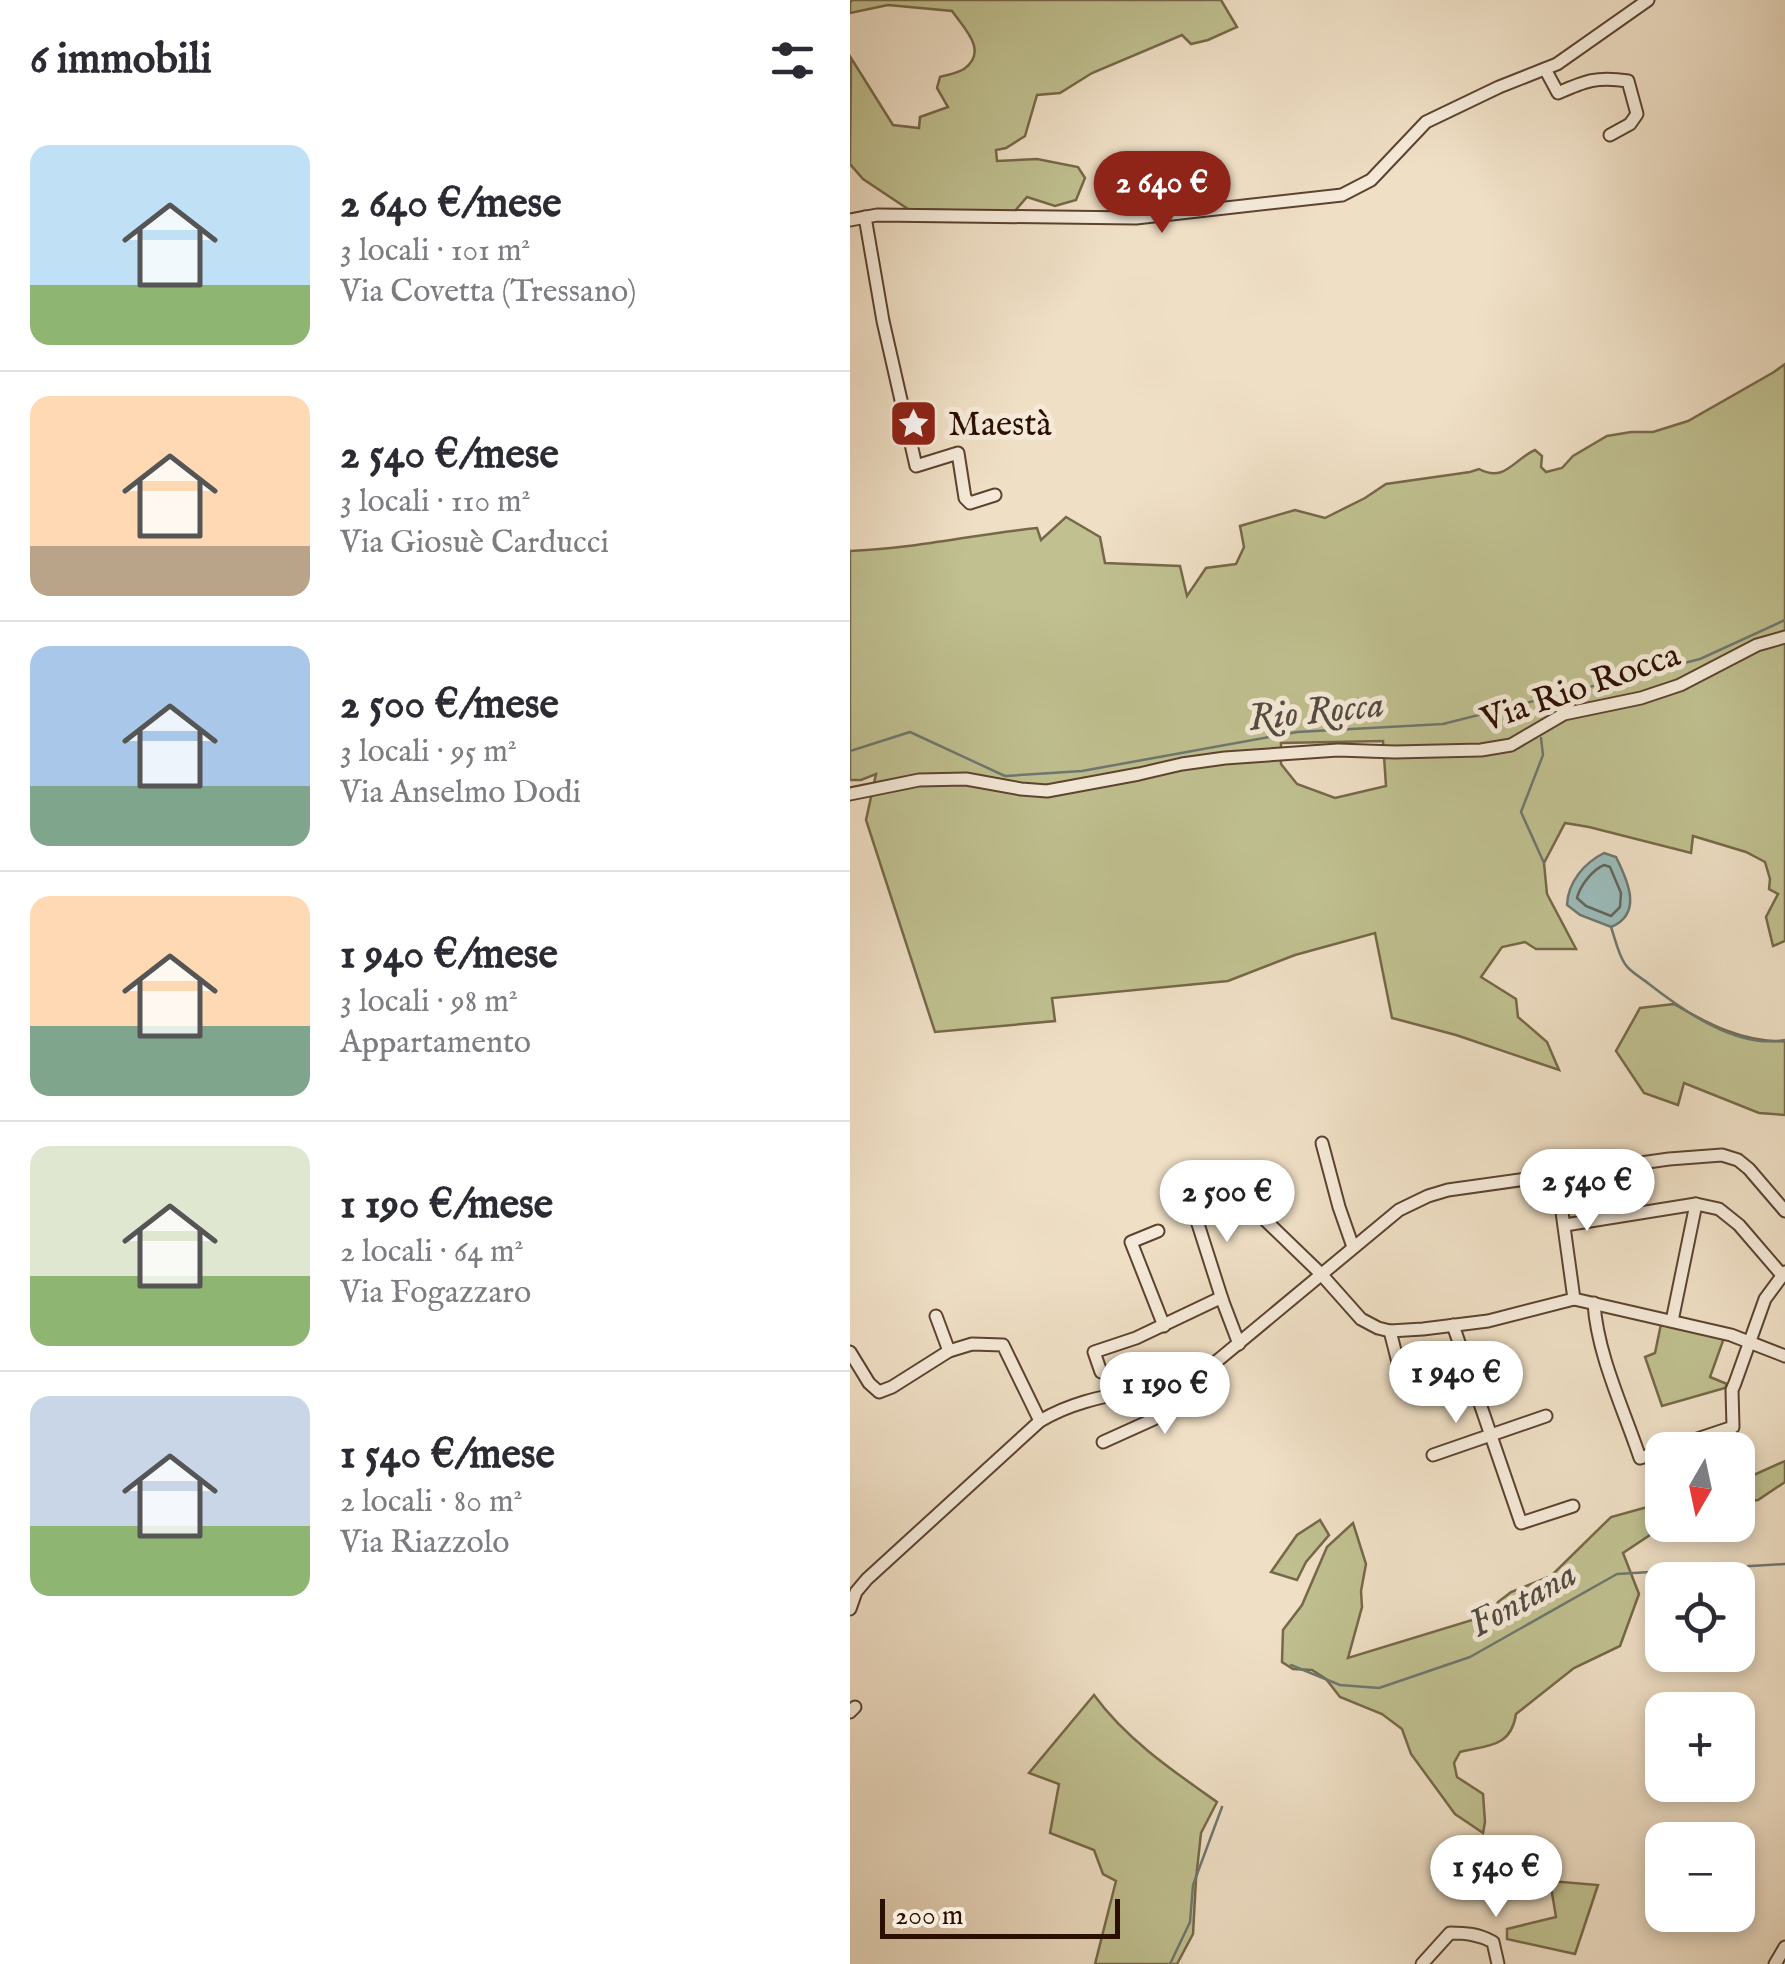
<!DOCTYPE html>
<html lang="it">
<meta charset="utf-8">
<style>
:root{--surface:#fff;--page:#f2f2f3;--text:#2b2b33;--muted:#7c7c81;--line:#e1e1e2;--accent:#8f2418}
body{margin:0;font-family:"IM FELL English",serif;background:var(--page);color:var(--text);height:100vh;display:flex;flex-direction:column;font-size:38px;white-space:nowrap}
*{box-sizing:border-box;margin:0}
p{font-size:32px;color:var(--muted)}
.icon{flex:none;width:55px;height:55px;fill:none;stroke:currentColor;stroke-width:2;stroke-linecap:round;stroke-linejoin:round}
.map{position:relative;flex:1;overflow:hidden}
.drawer{display:flex;flex-direction:column;background:var(--surface);width:850px}
.drawer>*{flex:none}
.needle{width:65px;rotate:189deg}
.tools{position:absolute;left:795px;top:1432px;display:grid;gap:20px}
.tools a{display:grid;place-items:center;width:110px;height:110px;border-radius:20px;background:var(--surface);box-shadow:0 5px 15px #0003;font-size:50px}
.scale{position:absolute;left:30px;bottom:25px;width:240px;box-sizing:border-box;padding-left:10px;border:5px solid #2b0f00;border-top:0;font-size:28px;line-height:35px;white-space:nowrap;color:#2b0f00;-webkit-text-stroke:8px #f5ead9;paint-order:stroke}
.price{position:absolute;translate:-50% -85px;padding:0 22px;border-radius:35px;background:#fff;color:#222;font-size:32px;line-height:65px;filter:drop-shadow(0 2px 5px #0008)}
.price::after{content:'';position:absolute;left:50%;top:60px;width:30px;height:22px;margin-left:-15px;background:inherit;clip-path:polygon(0 0,100% 0,50% 100%)}
.price.current{background:var(--accent);color:#fff}
ul{padding:0;list-style:none}
li{display:flex;align-items:center;gap:30px;height:250px;padding:0 30px}
li+li{border-top:2px solid var(--line)}
li span{display:grid;place-items:center;flex:none;width:280px;height:200px;border-radius:20px;color:#555}
li>.icon{margin-inline-start:auto}
span .icon{width:120px;height:120px;fill:#fffc;stroke-width:1}
li b{font-size:42px}
h2{display:flex;justify-content:space-between;align-items:center;height:120px;padding:0 30px;font-size:42px}
main{display:flex;flex:1;min-height:0}
.map>svg:first-child{display:block}
.green{fill:#c0c090;stroke:#766848;stroke-width:2.5;fill-rule:evenodd}
.water{fill:#9bbcba;stroke:#6e7770;stroke-width:2.5}
.lines{fill:none;stroke-linecap:round;stroke-linejoin:round}
.shore{stroke:#63665d;stroke-width:2.5}
.stream{stroke:#6e7770;stroke-width:2.5}
.minor-casing{stroke:#5c4331;stroke-width:15}
.minor{stroke:#f5ead9;stroke-width:11}
.labels{text-anchor:middle;stroke-width:10;stroke-linejoin:round;paint-order:stroke}
.poi-label{font-size:35px;fill:#2b0f00;stroke:#f5ead9;text-anchor:start}
.street-label{font-size:35px;fill:#2b0f00;stroke:#f5ead9}
.water-label{font-size:38px;font-style:italic;fill:#524c41;stroke:#f5ead9}
</style>
<main>
<section class="drawer">
<h2>6 immobili<svg class="icon" aria-label="filters" viewBox="0 0 24 24"><path d="M4 7h16M4 17h16"/><circle cx="9" cy="7" r="2"/><circle cx="15" cy="17" r="2"/></svg></h2>
<ul>
<li><span style="background:linear-gradient(#bfe0f5 70%,#8fb573 0)"><svg class="icon" aria-label="home" viewBox="0 0 24 24"><path d="M3 11l9-7 9 7M6 9v11h12V9"/></svg></span><div><b>2 640 €/mese</b><p>3 locali · 101 m²</p><p>Via Covetta (Tressano)</p></div></li>
<li><span style="background:linear-gradient(#ffd9b3 75%,#b9a48a 0)"><svg class="icon" aria-label="home" viewBox="0 0 24 24"><path d="M3 11l9-7 9 7M6 9v11h12V9"/></svg></span><div><b>2 540 €/mese</b><p>3 locali · 110 m²</p><p>Via Giosuè Carducci</p></div></li>
<li><span style="background:linear-gradient(#a9c7e8 70%,#7fa58c 0)"><svg class="icon" aria-label="home" viewBox="0 0 24 24"><path d="M3 11l9-7 9 7M6 9v11h12V9"/></svg></span><div><b>2 500 €/mese</b><p>3 locali · 95 m²</p><p>Via Anselmo Dodi</p></div></li>
<li><span style="background:linear-gradient(#ffd9b3 65%,#7fa58c 0)"><svg class="icon" aria-label="home" viewBox="0 0 24 24"><path d="M3 11l9-7 9 7M6 9v11h12V9"/></svg></span><div><b>1 940 €/mese</b><p>3 locali · 98 m²</p><p>Appartamento</p></div></li>
<li><span style="background:linear-gradient(#dfe7d0 65%,#8fb573 0)"><svg class="icon" aria-label="home" viewBox="0 0 24 24"><path d="M3 11l9-7 9 7M6 9v11h12V9"/></svg></span><div><b>1 190 €/mese</b><p>2 locali · 64 m²</p><p>Via Fogazzaro</p></div></li>
<li><span style="background:linear-gradient(#c9d6e8 65%,#8fb573 0)"><svg class="icon" aria-label="home" viewBox="0 0 24 24"><path d="M3 11l9-7 9 7M6 9v11h12V9"/></svg></span><div><b>1 540 €/mese</b><p>2 locali · 80 m²</p><p>Via Riazzolo</p></div></li>
</ul>
</section>
<div class="map">
<svg width="935" height="1964" viewBox="0 0 935 1964">
<rect width="100%" height="100%" fill="#efdfc5"/>
<filter id="stains"><feTurbulence type="fractalNoise" baseFrequency=".002" numOctaves="4"/><feColorMatrix values="0 0 0 0 .2 0 0 0 0 .09 0 0 0 0 .02 0 0 0 .5 -.17"/></filter>
<radialGradient id="worn" r=".72"><stop offset=".6" stop-color="#630" stop-opacity="0"/><stop offset="1" stop-color="#630" stop-opacity=".3"/></radialGradient>
<g class="green">
<path d="M2 0H371L387 27 358 40 341 44 332 35 242 73 210 93 187 95 175 136 156 148 146 150 147 161 187 159 228 167 235 178 226 200 205 206 177 197 164 212 58 209 13 179 0 164 1 58 43 125 69 128 70 117 98 107 87 88 90 77C97 75 108 73 114 69 139 51 114 28 102 11L38 5 0 13V3Z"/>
<path d="M935 364V941L923 946 916 917 928 894 919 889 920 879 915 862 896 852 843 836 841 853 739 827 715 823 694 863 697 894 726 949H686L675 942 652 947 631 977 666 999 668 1017 697 1042 709 1070 606 1035 542 1018 525 933 445 955 378 981 202 998 205 1021 85 1032 16 820 26 774 11 780H0V551C63 549 125 534 187 528L191 540 216 517 250 537 255 563 330 566 337 596 356 568 386 564 394 547 390 526 445 510 475 518 515 498 536 484 620 472 629 469C655 483 664 459 685 450L692 456 691 467 696 472 712 468 723 456 757 436 781 432H803L838 421 924 372ZM533 741 536 786 485 798 447 784 431 764V743Z"/>
<path d="M824 1004C858 1024 894 1043 935 1041V1115L909 1113 834 1083 828 1105 794 1093 766 1051 790 1008Z"/>
<polygon points="811,1324 874,1338 860,1377 877,1384 875,1388 812,1406 795,1357 805,1353"/>
<polygon points="935,1461 935,1482 908,1500 888,1503 888,1482"/>
<path d="M812 1503V1525H815L773 1553 789 1594 770 1646 724 1668 666 1714C661 1748 637 1745 610 1752L604 1763 607 1777 633 1794 635 1822 633 1833 605 1814 561 1754 552 1729 532 1714 490 1697 476 1679 462 1670 443 1669 432 1662 433 1630 452 1605 477 1547 503 1523 516 1564 511 1591 512 1607 498 1658 642 1614 648 1602 661 1592 701 1576 761 1517Z"/>
<polygon points="470,1520 479,1535 456,1562 447,1580 421,1572 447,1535"/>
<path d="M244 1695C276 1739 323 1771 367 1802L351 1833 346 1879 343 1934 327 1964H245L266 1881 253 1874 244 1850 200 1833 209 1784 179 1773Z"/>
<polygon points="700,1881 748,1885 725,1954 657,1939 657,1929 706,1917"/>
</g>
<path class="water" d="M754 853 766 857C778 881 793 914 761 927L730 915 717 905C718 882 734 863 754 853Z"/>
<g class="lines">
<path class="shore" d="M754 865 760 867 771 893 770 907 761 916 736 906 727 898C730 886 742 870 754 865Z"/>
<g class="stream">
<polyline points="691,738 693,755 671,812 694,863"/>
<polyline points="0,751 60,732 155,776 232,771 447,732 593,724 850,659 935,620"/>
<path d="M761 927C765 938 768 954 775 964 780 972 792 978 799 984 835 1012 887 1049 935 1040"/>
<polyline points="441,1665 490,1685 529,1688 620,1657 767,1574 935,1564"/>
<polyline points="320,1964 340,1922 343,1885 372,1807"/>
</g>
<defs>
<g id="minor">
<path d="M695 69 708 93C735 81 747 76 778 81L787 114 780 124 760 135"/>
<polyline points="15,217 33,321 66,466 108,453 115,498 120,503 145,495"/>
<polyline points="0,220 27,215 286,218 492,195 521,180 576,122 649,87 707,64 798,0"/>
<polyline points="0,794 69,780 116,779 171,789 197,791 289,774 332,764 375,758 488,750 545,752 631,750 661,745 714,714 791,698 830,685 907,645 935,637"/>
<polyline points="472,1143 489,1207 503,1247"/>
<polyline points="707,1176 724,1299"/>
<polyline points="374,1180 471,1274 511,1319 528,1328 540,1331 573,1329 638,1321 724,1299 881,1335 935,1356"/>
<polyline points="340,1199 372,1299"/>
<polyline points="715,1225 846,1204 869,1209 889,1225 932,1275"/>
<polyline points="308,1231 281,1242 314,1326"/>
<path d="M744 1303C747 1354 774 1410 790 1458L812 1451"/>
<polyline points="86,1316 99,1351 122,1344 153,1345 190,1421"/>
<polyline points="822,1321 846,1204"/>
<polyline points="603,1325 671,1523 723,1506"/>
<polyline points="540,1331 554,1386"/>
<polyline points="0,1352 19,1383 29,1392 42,1387 99,1351"/>
<polyline points="251,1372 244,1352 286,1338 368,1299 372,1299 373,1302 389,1344"/>
<polyline points="253,1442 304,1419 307,1409 300,1387"/>
<polyline points="814,1450 883,1427 882,1390 885,1383 915,1299 935,1272"/>
<polyline points="583,1455 696,1416"/>
<path d="M0 1609 6 1592 17 1579 190 1421C244 1389 299 1395 355 1371L549 1210 578 1196 598 1190 819 1159 872 1155 888 1160 899 1169 935 1211"/>
<polyline points="0,1712 5,1707"/>
<path d="M572 1964 600 1933C616 1933 628 1934 643 1942L648 1964"/>
<polyline points="925,1964 935,1947"/>
</g>
</defs>
<use href="#minor" class="minor-casing"/>
<use href="#minor" class="minor"/>
</g>
<defs>
<symbol id="sight-square" viewBox="-11 -11 22 22"><rect x="-9" y="-9" width="18" height="18" rx="4" fill="#8f2418" stroke="#f5ead9"/><path d="M0-6L1.8-2.2L6-1.7L2.9 1.2L3.7 5.4L0 3.3L-3.7 5.4L-2.9 1.2L-6-1.7L-1.8-2.2Z" fill="#fff"/></symbol>
</defs>
<g fill-rule="evenodd">
<use href="#sight-square" x="36" y="396" width="55" height="55"/>
</g>
<g class="labels">
<g class="poi-label">
<text x="98" y="435">Maestà</text>
</g>
<g class="street-label">
<text transform="translate(730 686) rotate(-19)" y="12">Via Rio Rocca</text>
</g>
<g class="water-label">
<text transform="translate(466 710) rotate(-6)" y="13">Rio Rocca</text>
<text transform="translate(672 1598) rotate(-29)" y="13">Fontana</text>
</g>
</g>
<rect width="100%" height="100%" filter="url(#stains)"/>
<rect width="100%" height="100%" fill="url(#worn)"/>
</svg>
<div class="tools">
<a><svg class="needle" viewBox="-14 -14 28 28"><path d="M0-13l5 13h-10z" fill="#e53935"/><path d="M0 13l5-13h-10z" fill="#7c7c81"/></svg></a>
<a><svg class="icon" aria-label="locate" viewBox="0 0 24 24"><circle cx="12" cy="12" r="6"/><path d="M12 2v4M12 18v4M2 12h4M18 12h4"/></svg></a>
<a>+</a>
<a>−</a>
</div>
<div class="scale">200 m</div>
<b class="price current" style="left:312px;top:236px">2 640 €</b>
<b class="price" style="left:737px;top:1234px">2 540 €</b>
<b class="price" style="left:377px;top:1245px">2 500 €</b>
<b class="price" style="left:606px;top:1426px">1 940 €</b>
<b class="price" style="left:315px;top:1437px">1 190 €</b>
<b class="price" style="left:646px;top:1920px">1 540 €</b>
</div>
</main>
